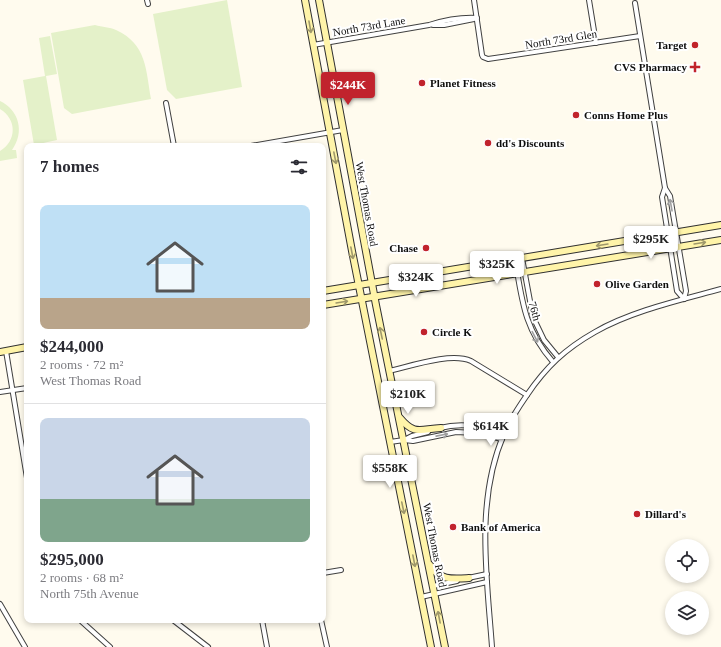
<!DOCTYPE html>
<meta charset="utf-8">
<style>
:root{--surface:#fff;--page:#f2f2f3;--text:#2b2b33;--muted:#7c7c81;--line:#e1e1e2;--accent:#c1232d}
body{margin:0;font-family:"Times New Roman",serif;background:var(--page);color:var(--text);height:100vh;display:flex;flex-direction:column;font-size:15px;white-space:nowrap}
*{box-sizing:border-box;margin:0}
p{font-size:13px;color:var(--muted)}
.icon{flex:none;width:22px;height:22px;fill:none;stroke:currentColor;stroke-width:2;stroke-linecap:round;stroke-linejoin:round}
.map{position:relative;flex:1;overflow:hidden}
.panel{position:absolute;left:24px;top:143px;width:302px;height:480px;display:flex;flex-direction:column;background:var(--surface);border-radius:8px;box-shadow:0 2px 6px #0003}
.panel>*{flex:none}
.fabs{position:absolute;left:665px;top:539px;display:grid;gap:8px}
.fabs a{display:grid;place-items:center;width:44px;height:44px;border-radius:50%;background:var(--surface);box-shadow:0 2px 6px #0003;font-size:20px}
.price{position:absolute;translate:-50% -34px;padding:0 9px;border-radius:4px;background:#fff;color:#222;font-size:13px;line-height:26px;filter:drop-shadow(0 1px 2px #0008)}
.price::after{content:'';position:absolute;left:50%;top:24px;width:12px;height:9px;margin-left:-6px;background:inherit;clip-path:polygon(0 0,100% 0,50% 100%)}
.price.current{background:var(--accent);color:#fff}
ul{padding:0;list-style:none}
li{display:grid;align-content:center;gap:8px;height:212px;padding:0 16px}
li+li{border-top:1px solid var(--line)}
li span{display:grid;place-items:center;height:124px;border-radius:8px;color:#555}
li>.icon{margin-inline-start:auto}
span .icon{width:72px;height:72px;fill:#fffc;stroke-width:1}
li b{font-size:17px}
h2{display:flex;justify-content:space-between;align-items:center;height:48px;padding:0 16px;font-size:17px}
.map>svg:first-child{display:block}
.pitch{fill:#e4f1c9}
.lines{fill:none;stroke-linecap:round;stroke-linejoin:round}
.street-casing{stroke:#414141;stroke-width:6}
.secondary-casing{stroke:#303030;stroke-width:8}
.street{stroke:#fff;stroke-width:4}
.secondary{stroke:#fff4a9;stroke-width:6}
.oneway{stroke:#9f986b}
.oneway2{stroke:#9f9f9f}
.poi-dot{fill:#c1232d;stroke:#fff;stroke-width:1.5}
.labels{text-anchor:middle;stroke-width:4;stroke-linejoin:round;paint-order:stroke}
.street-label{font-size:11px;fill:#0e0e0e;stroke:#fff}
.poi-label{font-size:11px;font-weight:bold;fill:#0e0e0e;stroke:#fff;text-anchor:start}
</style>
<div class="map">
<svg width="721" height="647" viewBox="0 0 721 647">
<rect width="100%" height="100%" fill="#fffbee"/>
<g class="pitch">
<polygon points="227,0 242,87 176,99 167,90 153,14"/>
<path d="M95 25C102 27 110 27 116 30 147 44 146 71 151 99L72 114 64 108 51 33Z"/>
<polygon points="50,36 57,74 46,76 57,140 34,145 23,80 45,76 39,38"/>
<path d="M0 101C19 110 25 132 12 150H16L17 158 0 161V151C17 141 17 119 0 109Z"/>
</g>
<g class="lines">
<defs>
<g id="street">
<polyline points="147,0 148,4"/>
<polyline points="474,0 482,55 483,57 488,59 640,36"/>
<polyline points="589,0 596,43"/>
<polyline points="635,3 665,188 670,196 686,291 684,299"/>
<polyline points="433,25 444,25 474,19"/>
<path d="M313 45 429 25C445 20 460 17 477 18"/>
<polyline points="166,103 174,146"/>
<polyline points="251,146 343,130"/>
<polyline points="665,188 662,197 677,291 684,299"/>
<polyline points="522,258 533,317 544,340 558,357"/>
<path d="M515 259C522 300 524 329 553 362"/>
<polyline points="6,351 27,478"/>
<path d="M389 371C411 366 451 352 471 361L527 395"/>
<polyline points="0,392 27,388"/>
<path d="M440 428C462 422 483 426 504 433"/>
<polyline points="404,440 412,436 428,432"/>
<polyline points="390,442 404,440 413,441 456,432 476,433 502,439"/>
<polyline points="323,573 341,570"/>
<polyline points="468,578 487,574"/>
<polyline points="433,586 457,581"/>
<polyline points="421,597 487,582"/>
<polyline points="0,604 25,647"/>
<polyline points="80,620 110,647"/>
<polyline points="173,620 208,647"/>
<polyline points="262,620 267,647"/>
<polyline points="321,620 327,647"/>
<path d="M492 647C487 577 475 501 504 434 510 420 518 408 527 395 546 367 565 349 595 332 631 311 681 300 721 289"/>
</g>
<g id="secondary">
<polyline points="305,0 352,251 431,647"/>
<polyline points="319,0 376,305 445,647"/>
<polyline points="323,291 721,225"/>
<polyline points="323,305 721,240"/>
<polyline points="0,352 27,347"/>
<path d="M400 418C415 436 420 429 441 428"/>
<path d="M430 565C439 581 454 579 469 578"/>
</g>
</defs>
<use href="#street" class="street-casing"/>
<use href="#secondary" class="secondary-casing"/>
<use href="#street" class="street"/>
<use href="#secondary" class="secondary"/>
</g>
<defs><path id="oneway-shaft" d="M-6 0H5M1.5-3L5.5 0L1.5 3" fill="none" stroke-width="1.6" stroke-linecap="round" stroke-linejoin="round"/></defs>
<g class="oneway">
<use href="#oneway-shaft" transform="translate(310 27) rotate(80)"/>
<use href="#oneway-shaft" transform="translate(335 158) rotate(79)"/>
<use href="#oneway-shaft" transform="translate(700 243) rotate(-9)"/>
<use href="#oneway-shaft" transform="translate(602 245) rotate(171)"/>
<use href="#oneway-shaft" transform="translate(352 253) rotate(79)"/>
<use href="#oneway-shaft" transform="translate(342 302) rotate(-9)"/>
<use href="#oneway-shaft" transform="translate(381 333) rotate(-102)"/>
<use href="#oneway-shaft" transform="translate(403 508) rotate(78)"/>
<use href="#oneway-shaft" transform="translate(414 561) rotate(79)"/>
<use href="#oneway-shaft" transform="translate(439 617) rotate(-101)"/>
</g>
<g class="oneway2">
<use href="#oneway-shaft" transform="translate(671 205) rotate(-100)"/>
<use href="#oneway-shaft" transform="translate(535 337) rotate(62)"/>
<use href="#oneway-shaft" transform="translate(442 435) rotate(-11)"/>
</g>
<g class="poi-dot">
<circle cx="695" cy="45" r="4"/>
<path d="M693 61h4v4h4v4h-4v4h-4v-4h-4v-4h4z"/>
<circle cx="422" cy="83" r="4"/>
<circle cx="576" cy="115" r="4"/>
<circle cx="488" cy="143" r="4"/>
<circle cx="426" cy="248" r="4"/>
<circle cx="597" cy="284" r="4"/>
<circle cx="424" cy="332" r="4"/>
<circle cx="637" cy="514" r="4"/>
<circle cx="453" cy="527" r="4"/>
</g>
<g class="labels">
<g class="street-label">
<text transform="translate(369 26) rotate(-10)" y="4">North 73rd Lane</text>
<text transform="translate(561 39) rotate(-9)" y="4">North 73rd Glen</text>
<text transform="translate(367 204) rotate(80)" y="4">West Thomas Road</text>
<text transform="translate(535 311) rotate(74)" y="4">76th</text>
<text transform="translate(435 545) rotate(79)" y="4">West Thomas Road</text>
</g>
<g class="poi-label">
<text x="687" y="49" text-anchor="end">Target</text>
<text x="687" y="71" text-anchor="end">CVS Pharmacy</text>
<text x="430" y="87">Planet Fitness</text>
<text x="584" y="119">Conns Home Plus</text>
<text x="496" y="147">dd's Discounts</text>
<text x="418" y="252" text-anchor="end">Chase</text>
<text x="605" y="288">Olive Garden</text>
<text x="432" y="336">Circle K</text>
<text x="645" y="518">Dillard's</text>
<text x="461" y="531">Bank of America</text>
</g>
</g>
</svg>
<div class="fabs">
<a><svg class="icon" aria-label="locate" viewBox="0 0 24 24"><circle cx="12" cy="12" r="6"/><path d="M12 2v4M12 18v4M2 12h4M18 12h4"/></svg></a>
<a><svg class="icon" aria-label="layers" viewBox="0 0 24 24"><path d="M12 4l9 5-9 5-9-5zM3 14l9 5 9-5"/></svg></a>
</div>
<b class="price current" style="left:348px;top:106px">$244K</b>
<b class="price" style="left:651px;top:260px">$295K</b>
<b class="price" style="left:497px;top:285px">$325K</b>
<b class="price" style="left:416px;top:298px">$324K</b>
<b class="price" style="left:408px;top:415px">$210K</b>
<b class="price" style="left:491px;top:447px">$614K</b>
<b class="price" style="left:390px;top:489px">$558K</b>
<section class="panel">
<h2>7 homes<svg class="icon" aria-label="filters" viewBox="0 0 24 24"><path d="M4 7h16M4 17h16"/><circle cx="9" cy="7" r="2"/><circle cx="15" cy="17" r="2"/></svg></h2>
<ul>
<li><span style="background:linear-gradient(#bfe0f5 75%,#b9a48a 0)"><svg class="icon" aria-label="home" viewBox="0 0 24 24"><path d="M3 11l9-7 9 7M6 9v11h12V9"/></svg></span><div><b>$244,000</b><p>2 rooms · 72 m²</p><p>West Thomas Road</p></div></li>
<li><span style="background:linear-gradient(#c9d6e8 65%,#7fa58c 0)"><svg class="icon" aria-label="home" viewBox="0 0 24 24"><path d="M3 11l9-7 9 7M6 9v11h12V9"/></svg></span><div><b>$295,000</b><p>2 rooms · 68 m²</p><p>North 75th Avenue</p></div></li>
</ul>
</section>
</div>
